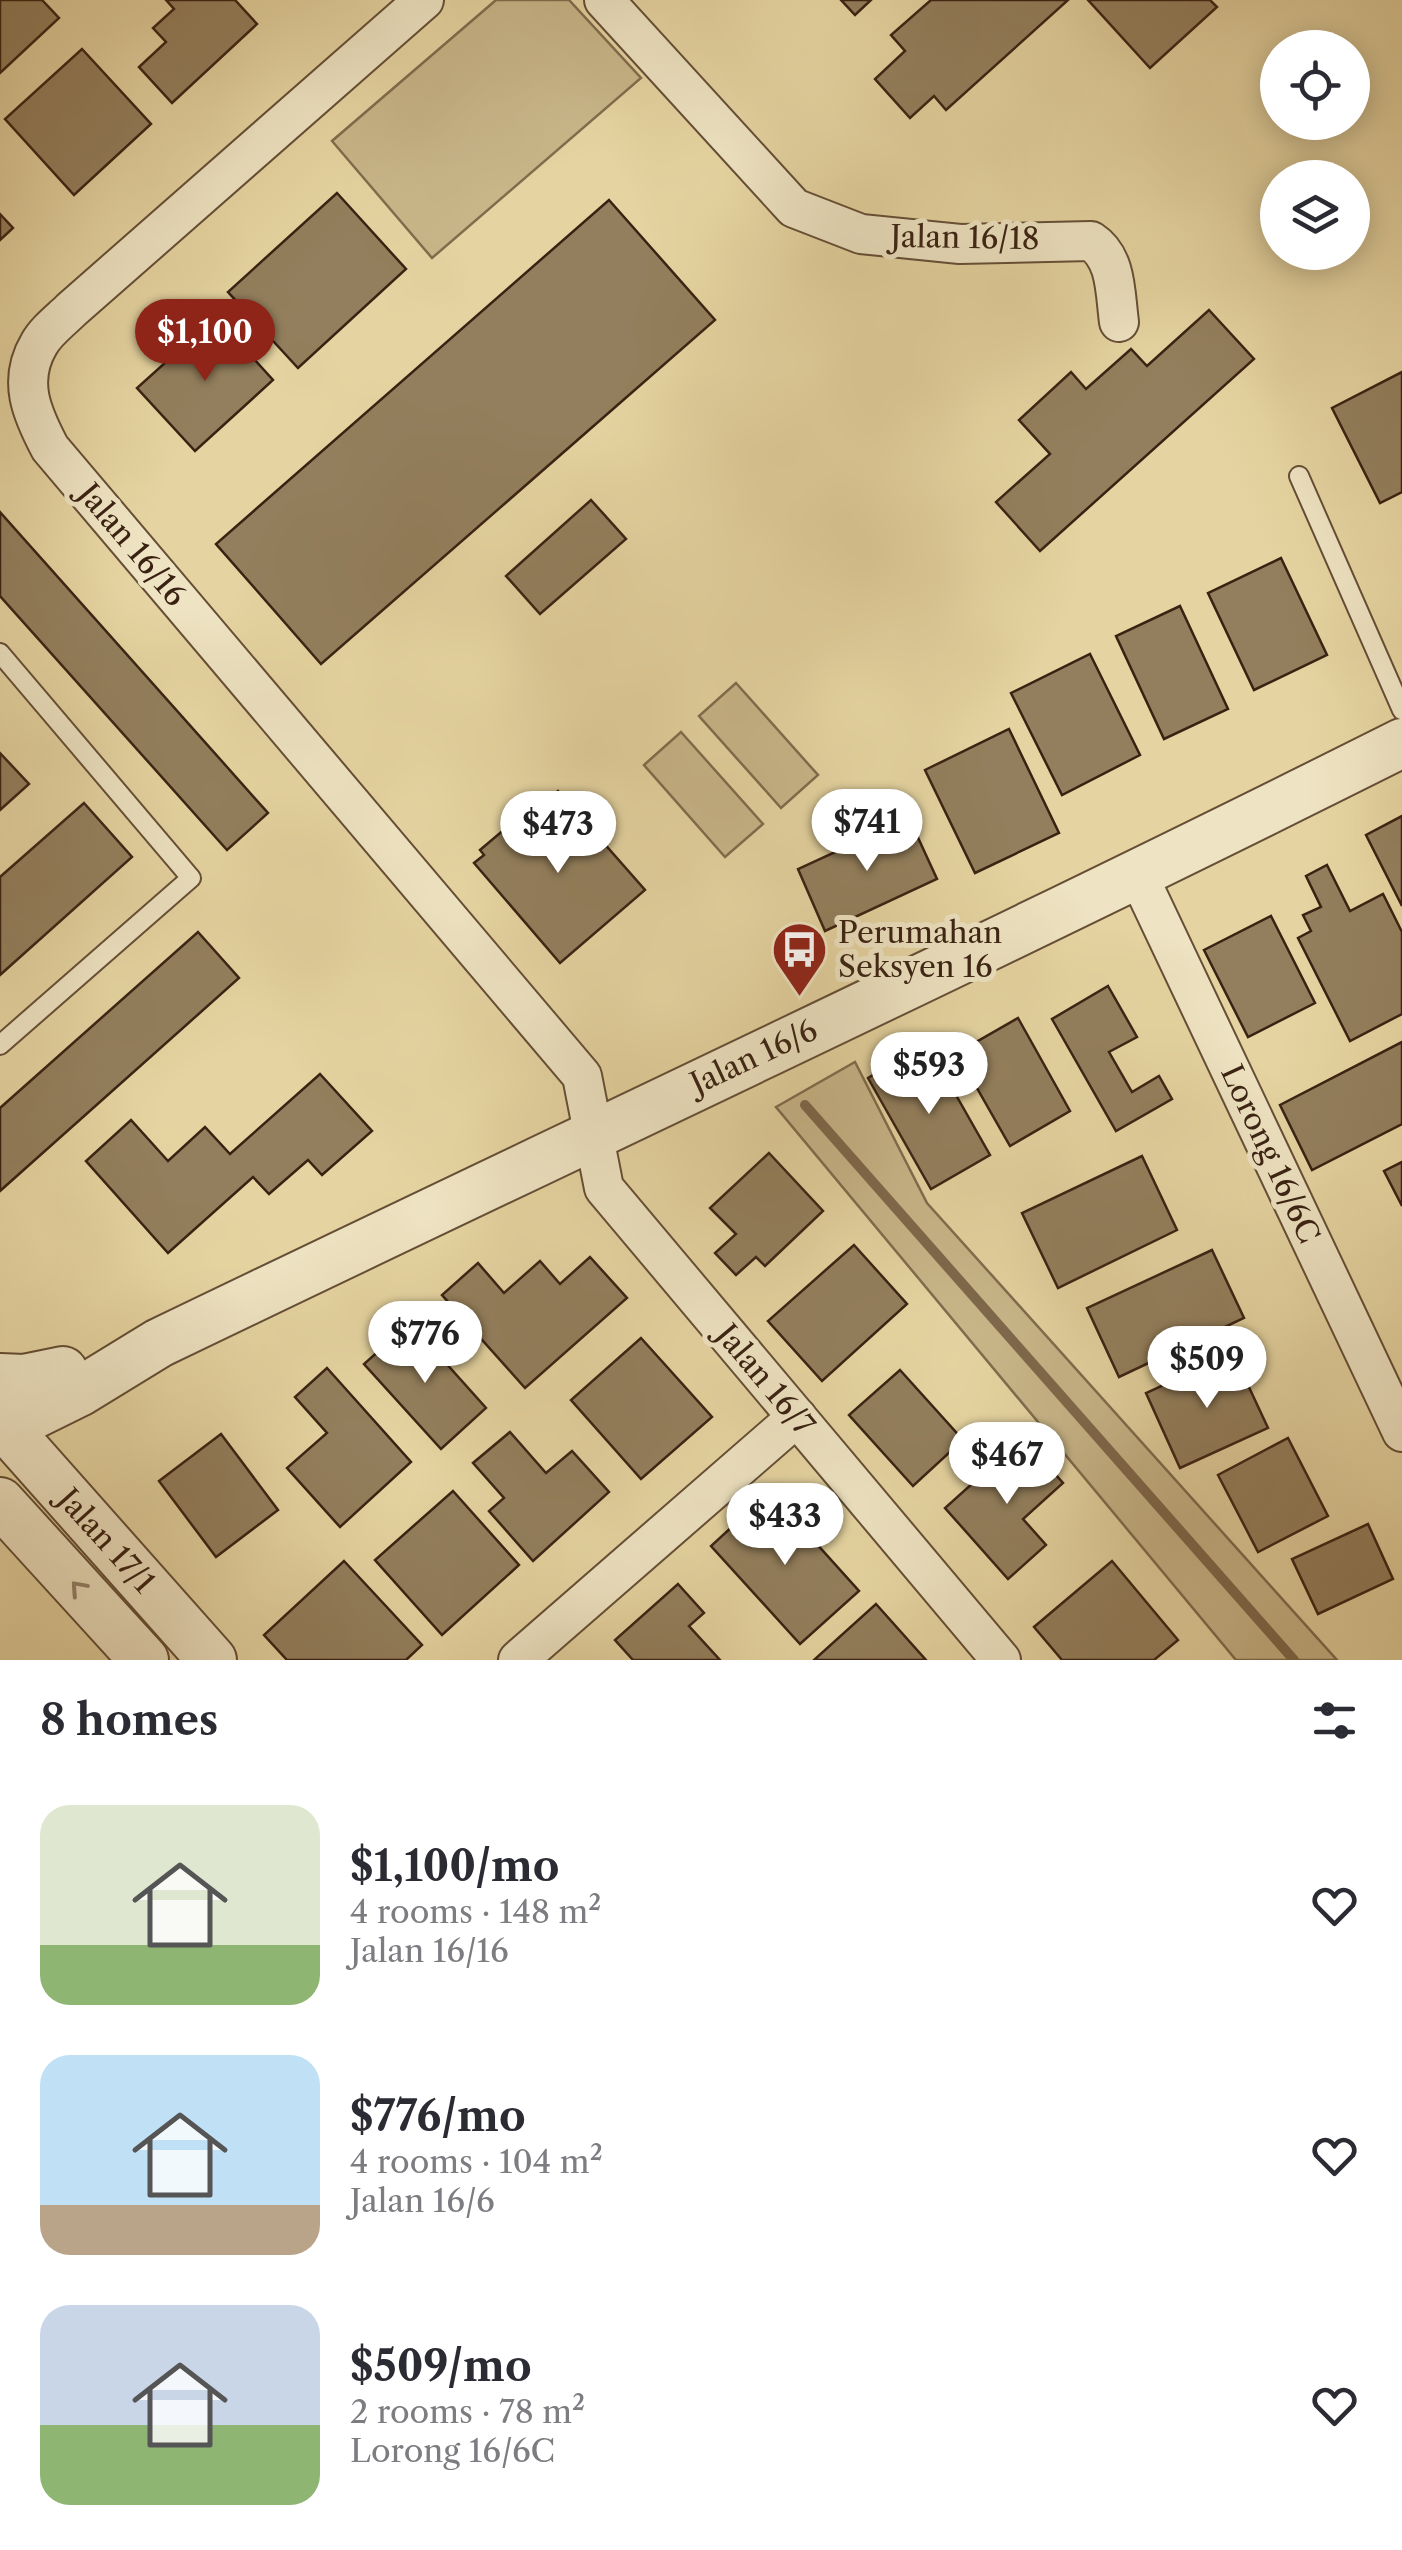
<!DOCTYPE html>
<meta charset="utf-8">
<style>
:root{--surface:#fff;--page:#f7f7f7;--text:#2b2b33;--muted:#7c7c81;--accent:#8f2418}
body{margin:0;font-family:"Libre Caslon Text",serif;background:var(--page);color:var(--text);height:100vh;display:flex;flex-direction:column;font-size:38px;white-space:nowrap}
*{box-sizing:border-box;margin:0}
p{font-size:32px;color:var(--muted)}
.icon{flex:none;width:55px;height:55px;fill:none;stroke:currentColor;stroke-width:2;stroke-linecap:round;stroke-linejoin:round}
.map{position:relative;height:1660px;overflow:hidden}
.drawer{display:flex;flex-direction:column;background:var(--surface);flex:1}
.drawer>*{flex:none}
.fabs{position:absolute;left:1260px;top:30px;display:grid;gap:20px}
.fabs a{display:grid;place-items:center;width:110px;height:110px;border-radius:50%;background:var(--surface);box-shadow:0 5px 25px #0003;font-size:50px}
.price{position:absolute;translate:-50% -85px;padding:0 22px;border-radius:35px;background:#fff;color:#222;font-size:32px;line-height:65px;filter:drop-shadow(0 2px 5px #0008)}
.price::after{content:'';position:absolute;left:50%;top:60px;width:30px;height:22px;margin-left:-15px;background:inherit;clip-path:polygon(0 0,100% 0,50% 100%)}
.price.selected{background:var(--accent);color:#fff}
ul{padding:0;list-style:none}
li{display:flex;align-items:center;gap:30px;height:250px;padding:0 40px}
li span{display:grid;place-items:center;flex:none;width:280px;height:200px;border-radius:30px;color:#555}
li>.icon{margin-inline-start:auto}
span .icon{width:120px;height:120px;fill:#fffc;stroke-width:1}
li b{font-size:42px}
h2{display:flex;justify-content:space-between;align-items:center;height:120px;padding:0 40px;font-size:42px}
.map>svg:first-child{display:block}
.green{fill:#c8b689;stroke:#816c4e;stroke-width:2.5}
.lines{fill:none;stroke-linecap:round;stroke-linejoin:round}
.stream{stroke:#7e684b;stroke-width:10}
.building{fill:#937f5d;stroke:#3a2213;stroke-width:2.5}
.service-casing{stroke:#654e36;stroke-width:22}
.minor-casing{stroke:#654e36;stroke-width:42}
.tertiary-casing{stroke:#654e36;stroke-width:52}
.service{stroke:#eee3c2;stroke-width:18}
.minor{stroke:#eee3c2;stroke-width:38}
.tertiary{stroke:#eee3c2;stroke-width:48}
.oneway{stroke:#94826a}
.labels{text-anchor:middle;stroke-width:10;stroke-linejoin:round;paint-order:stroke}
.street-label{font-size:30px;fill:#3a2213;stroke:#eee3c2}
.poi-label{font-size:30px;fill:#3a2213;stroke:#eee3c2;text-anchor:start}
</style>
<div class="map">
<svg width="1402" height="1660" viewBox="0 0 1402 1660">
<rect width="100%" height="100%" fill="#e5d4a1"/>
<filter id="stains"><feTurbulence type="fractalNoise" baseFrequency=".002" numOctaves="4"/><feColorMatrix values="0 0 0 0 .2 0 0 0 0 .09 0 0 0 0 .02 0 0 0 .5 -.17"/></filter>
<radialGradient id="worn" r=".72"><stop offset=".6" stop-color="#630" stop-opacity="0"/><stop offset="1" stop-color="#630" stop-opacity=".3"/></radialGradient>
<g class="green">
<polygon points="496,0 569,0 641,78 432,258 332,141"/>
<polygon points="736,683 818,775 781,808 699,716"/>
<polygon points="681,732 763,824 725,857 644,765"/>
<polygon points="855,1062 927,1203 1337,1660 1236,1660 776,1107"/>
</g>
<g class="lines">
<polyline class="stream" points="805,1105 1294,1660"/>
</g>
<g class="building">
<polygon points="0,0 42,0 59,18 0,73"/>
<polygon points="166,0 235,0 257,24 172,103 139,67 166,42 153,28 174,9"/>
<polygon points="841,0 871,0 855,15"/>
<polygon points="931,0 1068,0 946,110 934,96 910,118 875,79 905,51 891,35"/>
<polygon points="1088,0 1210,0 1217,7 1150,68"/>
<polygon points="82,49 151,124 74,195 5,119"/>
<polygon points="337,193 406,269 298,368 228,292"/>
<polygon points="609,200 715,320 321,664 216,544"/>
<polygon points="0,214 13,228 0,240"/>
<polygon points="1209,310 1254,359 1040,551 996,502 1050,454 1019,420 1071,372 1086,389 1131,349 1147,366"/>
<polygon points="216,317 273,380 195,451 137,388"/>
<polygon points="1402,372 1402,492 1380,503 1332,408"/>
<polygon points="591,500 626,539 540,614 506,576"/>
<polygon points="0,512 268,813 227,850 0,596"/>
<polygon points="1281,558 1327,655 1254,690 1208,593"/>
<polygon points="1180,606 1228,709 1164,739 1116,636"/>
<polygon points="1090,654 1140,755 1062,795 1011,693"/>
<polygon points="1009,729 1059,833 975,873 925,770"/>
<polygon points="0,753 29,784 0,810"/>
<polygon points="558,791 645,890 560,963 474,863 484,855 480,850 533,805 536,809"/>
<polygon points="84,803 132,857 0,975 0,877"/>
<polygon points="1402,816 1402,906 1366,835"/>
<polygon points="909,818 937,879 825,931 798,869"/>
<polygon points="1327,865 1350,911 1383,894 1402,932 1402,1014 1350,1041 1298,938 1311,931 1303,915 1321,907 1306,876"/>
<polygon points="1271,916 1315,1003 1248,1037 1204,950"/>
<polygon points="198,932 239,978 0,1191 0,1108"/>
<polygon points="1108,986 1137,1037 1109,1052 1132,1092 1159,1076 1172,1099 1116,1131 1052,1019"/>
<polygon points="1018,1018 1070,1111 1010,1146 957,1053"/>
<polygon points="1402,1042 1402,1124 1312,1170 1280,1105"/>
<polygon points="927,1044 990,1155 931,1189 868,1078"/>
<polygon points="320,1074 372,1131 322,1175 308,1160 269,1194 253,1177 168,1253 86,1161 131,1120 168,1161 205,1127 230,1154"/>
<polygon points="769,1153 823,1211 765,1266 756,1257 736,1275 715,1253 736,1234 710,1208"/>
<polygon points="1142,1156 1177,1230 1058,1288 1022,1213"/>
<polygon points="1402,1162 1402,1206 1384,1171"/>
<polygon points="854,1245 907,1304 822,1381 768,1321"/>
<polygon points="1212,1250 1244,1318 1119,1377 1087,1308"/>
<polygon points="590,1257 627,1298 525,1388 442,1295 478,1263 504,1293 540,1261 560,1284"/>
<polygon points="410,1323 486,1408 441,1449 364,1364"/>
<polygon points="641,1338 712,1417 641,1479 571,1400"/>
<polygon points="1233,1353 1268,1428 1180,1468 1146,1393"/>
<polygon points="327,1368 411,1462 340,1527 287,1468 327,1433 295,1397"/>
<polygon points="900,1370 963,1440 913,1486 849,1415"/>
<polygon points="510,1432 546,1473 572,1451 609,1492 533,1561 489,1511 504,1498 473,1463"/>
<polygon points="221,1434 278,1510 216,1557 159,1481"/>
<polygon points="1023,1438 1063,1483 1023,1519 1046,1545 1008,1579 945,1508"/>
<polygon points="1288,1438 1328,1516 1258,1552 1218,1475"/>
<polygon points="453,1491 519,1565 442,1635 375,1560"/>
<polygon points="770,1492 859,1591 800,1644 711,1546"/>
<polygon points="1368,1524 1393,1579 1318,1614 1292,1559"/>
<polygon points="344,1561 422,1645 406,1660 287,1660 264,1635"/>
<polygon points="1112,1561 1178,1640 1154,1660 1062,1660 1034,1627"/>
<polygon points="678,1584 704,1613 689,1626 720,1660 633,1660 615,1640"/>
<polygon points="876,1604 926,1660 814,1660"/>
</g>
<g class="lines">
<defs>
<g id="service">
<polyline points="1299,476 1402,710"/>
<polyline points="0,653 191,878 0,1045"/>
</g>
<g id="minor">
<path d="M424 0 71 310C61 320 46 331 39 344 17 381 32 414 50 448L582 1076 604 1188 1001 1660"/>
<path d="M604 0 794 208 861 234 960 244 1091 241C1117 258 1115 293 1119 322"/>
<polyline points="1138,875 1402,1432"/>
<polyline points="518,1660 797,1417"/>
</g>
<g id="tertiary">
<polyline points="0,1378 24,1379 63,1371"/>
<polyline points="0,1421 212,1660"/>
<path d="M0 1431 79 1392 159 1343C574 1143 991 949 1402 743"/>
<polyline points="0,1502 144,1660"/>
</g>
</defs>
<use href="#service" class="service-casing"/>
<use href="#minor" class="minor-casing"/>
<use href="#tertiary" class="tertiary-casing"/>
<use href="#service" class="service"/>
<use href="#minor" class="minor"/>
<use href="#tertiary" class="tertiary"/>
</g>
<defs><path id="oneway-chevron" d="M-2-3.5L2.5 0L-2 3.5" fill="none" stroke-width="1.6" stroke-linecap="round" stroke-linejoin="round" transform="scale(2.5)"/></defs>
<use class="oneway" href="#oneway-chevron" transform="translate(78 1588) rotate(-132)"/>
<defs>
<symbol id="bus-pin" viewBox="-11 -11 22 30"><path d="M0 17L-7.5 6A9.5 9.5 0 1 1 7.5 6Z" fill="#8f2418" stroke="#eee3c2"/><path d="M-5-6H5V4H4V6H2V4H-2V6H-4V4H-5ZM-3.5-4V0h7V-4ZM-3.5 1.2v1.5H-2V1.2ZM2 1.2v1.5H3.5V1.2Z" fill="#fff"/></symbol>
</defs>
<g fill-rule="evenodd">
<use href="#bus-pin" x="768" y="918" width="63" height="86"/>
</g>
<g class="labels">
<g class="street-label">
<text transform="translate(965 238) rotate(1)" y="10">Jalan 16/18</text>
<text transform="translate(132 545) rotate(50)" y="10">Jalan 16/16</text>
<text transform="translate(754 1057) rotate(-25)" y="10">Jalan 16/6</text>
<text transform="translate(1270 1154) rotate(65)" y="10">Lorong 16/6C</text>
<text transform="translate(765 1380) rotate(50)" y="10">Jalan 16/7</text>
<text transform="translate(106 1541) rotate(48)" y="10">Jalan 17/1</text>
</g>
<g class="poi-label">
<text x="838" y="943">Perumahan<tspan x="838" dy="34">Seksyen 16</tspan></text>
</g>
</g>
<rect width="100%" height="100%" filter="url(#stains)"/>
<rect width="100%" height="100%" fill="url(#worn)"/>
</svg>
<div class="fabs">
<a><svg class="icon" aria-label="locate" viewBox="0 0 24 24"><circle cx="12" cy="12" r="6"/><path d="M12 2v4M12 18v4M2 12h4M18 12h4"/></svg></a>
<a><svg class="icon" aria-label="layers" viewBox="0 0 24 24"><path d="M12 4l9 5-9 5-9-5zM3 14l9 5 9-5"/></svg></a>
</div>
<b class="price selected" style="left:205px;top:384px">$1,100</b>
<b class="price" style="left:867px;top:874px">$741</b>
<b class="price" style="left:558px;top:876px">$473</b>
<b class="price" style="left:929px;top:1117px">$593</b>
<b class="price" style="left:425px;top:1386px">$776</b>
<b class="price" style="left:1207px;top:1411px">$509</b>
<b class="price" style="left:1007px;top:1507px">$467</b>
<b class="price" style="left:785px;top:1568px">$433</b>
</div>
<section class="drawer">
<h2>8 homes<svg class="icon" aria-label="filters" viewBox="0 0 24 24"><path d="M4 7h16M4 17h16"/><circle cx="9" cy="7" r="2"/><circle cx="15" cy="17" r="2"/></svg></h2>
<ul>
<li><span style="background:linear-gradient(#dfe7d0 70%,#8fb573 0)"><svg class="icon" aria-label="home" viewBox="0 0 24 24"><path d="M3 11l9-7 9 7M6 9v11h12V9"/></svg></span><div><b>$1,100/mo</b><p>4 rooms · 148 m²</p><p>Jalan 16/16</p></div><svg class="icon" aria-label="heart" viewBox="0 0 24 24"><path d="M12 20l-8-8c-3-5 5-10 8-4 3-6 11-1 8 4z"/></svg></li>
<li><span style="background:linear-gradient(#bfe0f5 75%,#b9a48a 0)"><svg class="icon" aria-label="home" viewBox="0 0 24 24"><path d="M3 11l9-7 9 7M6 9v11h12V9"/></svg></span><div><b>$776/mo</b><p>4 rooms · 104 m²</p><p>Jalan 16/6</p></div><svg class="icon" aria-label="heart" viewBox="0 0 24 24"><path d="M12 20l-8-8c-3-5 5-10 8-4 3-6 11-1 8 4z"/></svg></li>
<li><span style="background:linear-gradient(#c9d6e8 60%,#8fb573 0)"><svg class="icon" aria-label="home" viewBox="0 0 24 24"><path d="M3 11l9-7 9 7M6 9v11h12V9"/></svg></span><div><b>$509/mo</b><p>2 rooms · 78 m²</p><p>Lorong 16/6C</p></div><svg class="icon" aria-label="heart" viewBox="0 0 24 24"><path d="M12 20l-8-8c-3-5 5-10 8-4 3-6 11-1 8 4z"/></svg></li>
</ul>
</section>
